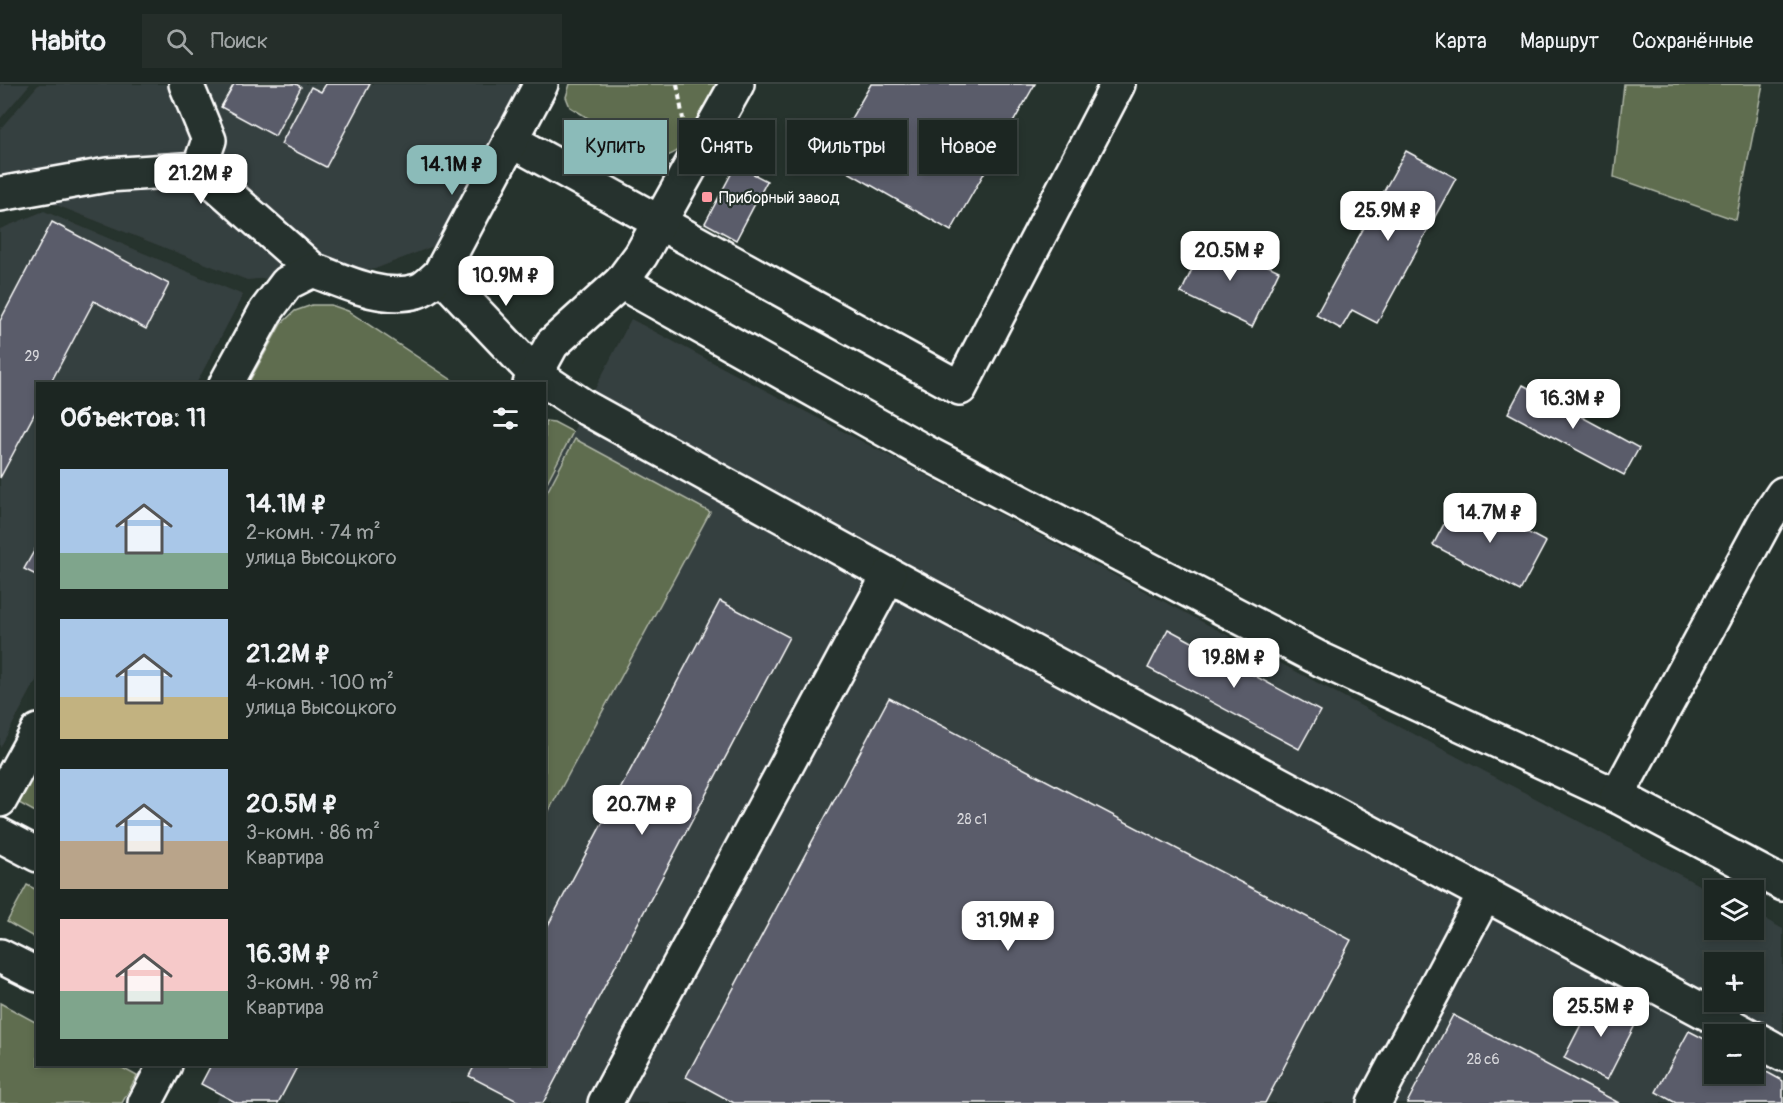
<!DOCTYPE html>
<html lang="ru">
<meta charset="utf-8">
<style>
:root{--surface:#1c2622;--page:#252e2a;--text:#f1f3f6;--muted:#a0a5a5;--line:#3a4340;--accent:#8bbbb9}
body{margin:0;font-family:Pangolin,sans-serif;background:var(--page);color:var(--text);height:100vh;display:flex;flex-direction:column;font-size:22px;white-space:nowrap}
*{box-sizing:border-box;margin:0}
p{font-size:20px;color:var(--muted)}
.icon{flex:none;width:33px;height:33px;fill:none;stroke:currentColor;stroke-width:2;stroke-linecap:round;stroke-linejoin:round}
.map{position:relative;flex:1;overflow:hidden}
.panel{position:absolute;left:36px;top:298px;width:510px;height:684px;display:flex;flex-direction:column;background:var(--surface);border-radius:0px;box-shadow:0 3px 9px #0003,0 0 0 2px var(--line)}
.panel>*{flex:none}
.hud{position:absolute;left:564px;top:36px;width:570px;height:54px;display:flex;gap:12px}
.buttons{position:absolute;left:1704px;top:796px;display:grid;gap:12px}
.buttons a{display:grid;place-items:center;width:60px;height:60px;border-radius:0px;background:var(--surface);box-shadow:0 3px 9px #0003,0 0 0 2px var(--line);font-size:30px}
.price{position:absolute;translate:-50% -51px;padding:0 14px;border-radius:12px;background:#fff;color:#222;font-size:20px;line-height:39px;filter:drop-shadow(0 2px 3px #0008)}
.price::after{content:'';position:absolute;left:50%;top:36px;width:18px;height:14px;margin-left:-9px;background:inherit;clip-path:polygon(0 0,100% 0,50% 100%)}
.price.selected{background:var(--accent);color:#111}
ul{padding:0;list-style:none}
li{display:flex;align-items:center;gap:18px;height:150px;padding:0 24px}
li span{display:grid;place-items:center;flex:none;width:168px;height:120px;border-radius:0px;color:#555}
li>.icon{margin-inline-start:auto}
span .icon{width:72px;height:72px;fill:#fffc;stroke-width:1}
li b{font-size:26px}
h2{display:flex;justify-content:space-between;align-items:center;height:72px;padding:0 24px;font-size:26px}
.pill{padding:0 21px;border-radius:0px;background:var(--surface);box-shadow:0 3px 9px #0003,0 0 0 2px var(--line);font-size:21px;line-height:54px}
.pill.selected{background:var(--accent);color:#111}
header{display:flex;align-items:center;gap:36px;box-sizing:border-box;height:84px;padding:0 30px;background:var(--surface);border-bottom:2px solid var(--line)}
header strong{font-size:28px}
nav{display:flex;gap:33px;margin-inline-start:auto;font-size:21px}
.search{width:420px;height:54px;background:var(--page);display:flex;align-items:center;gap:15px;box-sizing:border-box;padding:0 21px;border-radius:0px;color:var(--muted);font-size:22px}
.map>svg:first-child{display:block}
.built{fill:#363f3f;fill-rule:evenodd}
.green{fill:#5f6d4f;stroke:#afb6a7;stroke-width:1.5}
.building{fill:#5a5c6a;stroke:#fff;stroke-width:1.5}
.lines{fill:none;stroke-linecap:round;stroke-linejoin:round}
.minor-casing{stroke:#fff;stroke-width:38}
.path{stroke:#fff;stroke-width:4;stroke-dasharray:6 4.5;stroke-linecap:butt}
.minor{stroke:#26332d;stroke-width:33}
.poi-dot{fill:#ff9aa2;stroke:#26332d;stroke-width:2}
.labels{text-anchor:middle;stroke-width:4.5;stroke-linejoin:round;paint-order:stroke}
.number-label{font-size:14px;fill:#d6d6da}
.poi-label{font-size:16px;fill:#fff;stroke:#26332d;text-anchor:start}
</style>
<header>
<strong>Habito</strong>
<div class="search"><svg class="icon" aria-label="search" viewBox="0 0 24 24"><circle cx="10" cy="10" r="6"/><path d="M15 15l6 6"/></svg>Поиск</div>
<nav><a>Карта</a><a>Маршрут</a><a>Сохранённые</a></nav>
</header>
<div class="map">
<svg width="1783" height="1019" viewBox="0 0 1783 1019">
<rect width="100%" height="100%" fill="#26332d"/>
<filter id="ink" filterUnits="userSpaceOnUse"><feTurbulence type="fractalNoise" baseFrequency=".0167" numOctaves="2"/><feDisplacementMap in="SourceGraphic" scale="12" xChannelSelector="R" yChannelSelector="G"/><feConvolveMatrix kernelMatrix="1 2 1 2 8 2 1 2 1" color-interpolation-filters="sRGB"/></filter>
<g filter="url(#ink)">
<g class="built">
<polygon points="0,0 30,0 0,35"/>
<polygon points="39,0 521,0 436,161 375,185 247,196 0,99 0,45"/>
<polygon points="44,127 243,211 196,300 38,300 37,595 0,664 0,145"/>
<path d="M631 235 1714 809V846H1754V829L1783 845V1019H215L220 1010 201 1000 211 981H544L545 402ZM1714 879H1754V918H1714ZM1714 951H1754V990H1714Z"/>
</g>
<g class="green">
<path d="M570 0H716L681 64C670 73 661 75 648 71L570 23 566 13Z"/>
<polygon points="1624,0 1763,0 1736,136 1614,93"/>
<polygon points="312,221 331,221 348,227 458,300 253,300 249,298 281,240 295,227"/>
<polygon points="545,337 554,338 573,348 545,402"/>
<polygon points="575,355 710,428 545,734 545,412"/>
<polygon points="37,685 37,729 19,719"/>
<polygon points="27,801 37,806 37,855 7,838"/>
<polygon points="0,919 37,939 38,981 117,981 137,992 122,1019 0,1019"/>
</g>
<g class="building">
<polygon points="234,0 296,0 301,3 275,52 221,23"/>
<polygon points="326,0 370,0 326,83 281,60 311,3 321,8"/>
<polygon points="871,0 1035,0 951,147 827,76"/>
<polygon points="1406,67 1456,94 1377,239 1352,226 1341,245 1316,231"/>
<polygon points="736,81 767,97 736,156 705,139"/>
<polygon points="52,138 169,200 146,245 94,217 50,300 38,300 38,323 0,394 0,237"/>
<polygon points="1207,153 1279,187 1252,243 1181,209"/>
<polygon points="1523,301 1639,364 1624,391 1508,329"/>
<polygon points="1459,412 1546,458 1520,507 1433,461"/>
<polygon points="38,460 38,492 24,485"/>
<polygon points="720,517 789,553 543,1019 521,1019 469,992 475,981 544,981 544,849"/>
<polygon points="1168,545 1320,627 1299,665 1148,584"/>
<polygon points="889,614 1351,856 1265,1019 734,1019 686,993"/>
<polygon points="1595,913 1638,935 1607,996 1564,974"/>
<polygon points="1453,931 1619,1019 1407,1019"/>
<polygon points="1689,947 1714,960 1714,990 1754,990 1754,981 1783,997 1783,1019 1676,1019 1656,1008"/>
<polygon points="211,981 298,981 278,1019 237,1019 201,1000"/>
</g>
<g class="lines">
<defs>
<g id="minor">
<polyline points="186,0 209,56 199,85 313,186"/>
<polyline points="510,56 960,304 1118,0"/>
<polyline points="0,110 107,91 199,85"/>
<polyline points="440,190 535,290 586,324 889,491 1748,951"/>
<polyline points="621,198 925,368 1322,576 1617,712 1783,800"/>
<path d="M226 300 266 227 287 199 313 186C345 198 383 217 417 207 425 205 433 196 440 190L541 0"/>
<polyline points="530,300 552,260 621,198 641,171 737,0"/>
<polyline points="1617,712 1767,434 1783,410"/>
<polyline points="0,716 38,647"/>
<polyline points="0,751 38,771"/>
<polyline points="0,872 38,891"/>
<polyline points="1754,954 1783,970"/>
<polyline points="145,1019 165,981"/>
<polyline points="605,1019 889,491"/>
<polyline points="1374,1019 1485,810"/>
</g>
</defs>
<use href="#minor" class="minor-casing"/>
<polyline class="path" points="677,0 683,35"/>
<use href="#minor" class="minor"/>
</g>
</g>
<rect class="poi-dot" x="701" y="107" width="12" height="12" rx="3"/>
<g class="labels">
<g class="number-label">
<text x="32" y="277">29</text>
<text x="972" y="740">28 с1</text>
<text x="1483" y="980">28 с6</text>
</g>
<g class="poi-label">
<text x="719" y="119">Приборный завод</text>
</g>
</g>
</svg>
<div class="buttons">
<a><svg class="icon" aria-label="layers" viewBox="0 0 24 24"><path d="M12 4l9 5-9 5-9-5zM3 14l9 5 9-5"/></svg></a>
<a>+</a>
<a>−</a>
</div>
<b class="price selected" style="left:452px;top:112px">14.1M ₽</b>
<b class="price" style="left:201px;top:121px">21.2M ₽</b>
<b class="price" style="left:1388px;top:158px">25.9M ₽</b>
<b class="price" style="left:1230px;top:198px">20.5M ₽</b>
<b class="price" style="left:506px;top:223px">10.9M ₽</b>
<b class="price" style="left:1573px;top:346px">16.3M ₽</b>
<b class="price" style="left:1490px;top:460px">14.7M ₽</b>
<b class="price" style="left:1234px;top:605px">19.8M ₽</b>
<b class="price" style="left:642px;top:752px">20.7M ₽</b>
<b class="price" style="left:1008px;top:868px">31.9M ₽</b>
<b class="price" style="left:1601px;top:954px">25.5M ₽</b>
<div class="hud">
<a class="pill selected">Купить</a>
<a class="pill">Снять</a>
<a class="pill">Фильтры</a>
<a class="pill">Новое</a>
</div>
<section class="panel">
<h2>Объектов: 11<svg class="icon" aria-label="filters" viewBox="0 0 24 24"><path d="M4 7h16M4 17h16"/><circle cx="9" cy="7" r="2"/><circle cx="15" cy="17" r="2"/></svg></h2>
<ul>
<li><span style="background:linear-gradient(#a9c7e8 70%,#7fa58c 0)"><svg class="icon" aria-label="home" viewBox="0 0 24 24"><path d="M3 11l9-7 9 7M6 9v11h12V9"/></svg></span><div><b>14.1M ₽</b><p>2-комн. · 74 m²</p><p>улица Высоцкого</p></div></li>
<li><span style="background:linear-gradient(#a9c7e8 65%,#c2b280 0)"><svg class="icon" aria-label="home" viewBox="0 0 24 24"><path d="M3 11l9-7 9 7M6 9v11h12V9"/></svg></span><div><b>21.2M ₽</b><p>4-комн. · 100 m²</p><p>улица Высоцкого</p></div></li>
<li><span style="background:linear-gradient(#a9c7e8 60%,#b9a48a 0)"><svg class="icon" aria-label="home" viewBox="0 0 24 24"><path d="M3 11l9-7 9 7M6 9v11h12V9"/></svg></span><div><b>20.5M ₽</b><p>3-комн. · 86 m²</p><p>Квартира</p></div></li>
<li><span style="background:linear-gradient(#f6c9c9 60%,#7fa58c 0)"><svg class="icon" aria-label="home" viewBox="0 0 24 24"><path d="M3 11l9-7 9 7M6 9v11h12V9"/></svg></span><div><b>16.3M ₽</b><p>3-комн. · 98 m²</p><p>Квартира</p></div></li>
</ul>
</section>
</div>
